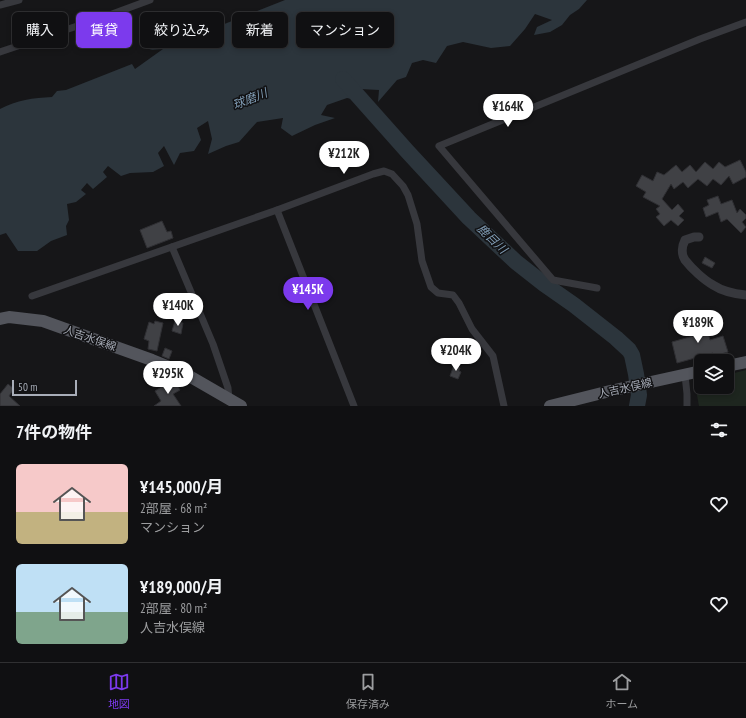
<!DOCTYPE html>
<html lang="ja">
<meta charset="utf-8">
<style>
:root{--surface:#101012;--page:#1e1e20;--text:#f1f3f6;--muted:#9c9d9f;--line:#303032;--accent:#7c3aed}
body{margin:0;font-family:"PT Sans Narrow","Noto Sans JP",sans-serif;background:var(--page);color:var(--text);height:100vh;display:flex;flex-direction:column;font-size:15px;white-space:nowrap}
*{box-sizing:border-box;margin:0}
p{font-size:13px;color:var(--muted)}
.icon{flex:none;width:22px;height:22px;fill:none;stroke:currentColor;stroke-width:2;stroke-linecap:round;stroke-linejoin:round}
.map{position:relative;height:406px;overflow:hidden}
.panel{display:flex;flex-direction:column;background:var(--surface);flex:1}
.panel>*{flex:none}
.guide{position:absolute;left:12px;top:12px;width:400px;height:36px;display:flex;gap:8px}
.controls{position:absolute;left:694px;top:354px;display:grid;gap:8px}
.controls a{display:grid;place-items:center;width:40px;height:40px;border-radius:6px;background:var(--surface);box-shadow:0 2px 6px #0003,0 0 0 1px var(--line);font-size:20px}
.scale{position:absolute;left:12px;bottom:10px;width:65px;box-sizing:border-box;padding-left:4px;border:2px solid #a8adb8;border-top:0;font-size:11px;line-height:14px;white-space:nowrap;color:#a8adb8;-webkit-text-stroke:3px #111113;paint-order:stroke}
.price{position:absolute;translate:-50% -34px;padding:0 9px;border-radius:14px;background:#fff;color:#222;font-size:13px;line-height:26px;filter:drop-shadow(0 1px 2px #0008)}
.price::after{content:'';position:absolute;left:50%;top:24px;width:12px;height:9px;margin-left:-6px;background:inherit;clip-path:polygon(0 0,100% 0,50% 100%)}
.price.on{background:var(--accent);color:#fff}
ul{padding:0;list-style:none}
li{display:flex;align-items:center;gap:12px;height:100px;padding:0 16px}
li span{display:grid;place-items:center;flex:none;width:112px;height:80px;border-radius:6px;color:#555}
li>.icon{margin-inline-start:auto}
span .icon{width:48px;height:48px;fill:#fffc;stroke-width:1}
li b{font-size:17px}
h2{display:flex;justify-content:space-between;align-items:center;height:48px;padding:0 16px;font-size:17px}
.chip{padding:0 14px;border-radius:6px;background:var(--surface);box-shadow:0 2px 6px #0003,0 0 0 1px var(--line);font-size:14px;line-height:36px}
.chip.on{background:var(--accent);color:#fff}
.tab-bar{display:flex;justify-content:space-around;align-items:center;height:56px;border-top:1px solid var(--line);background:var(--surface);font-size:11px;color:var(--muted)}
.tab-bar a{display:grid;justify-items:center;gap:2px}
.tab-bar .on{color:var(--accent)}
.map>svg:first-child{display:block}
.green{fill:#1e261f}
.water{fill:#2c353c}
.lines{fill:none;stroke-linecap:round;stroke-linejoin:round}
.river{stroke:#2c353c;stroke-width:16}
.building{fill:#404145;stroke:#303034}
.minor{stroke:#37383d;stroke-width:7}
.tertiary{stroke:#37383d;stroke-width:9}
.primary{stroke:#53555c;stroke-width:12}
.labels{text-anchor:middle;stroke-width:3;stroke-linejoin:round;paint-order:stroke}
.street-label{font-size:11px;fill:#a8adb8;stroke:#111113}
.water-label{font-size:12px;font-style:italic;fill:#7f9bb3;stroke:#111113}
</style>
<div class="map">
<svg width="746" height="406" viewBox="0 0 746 406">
<rect width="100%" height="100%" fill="#161618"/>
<polygon class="green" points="746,370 746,406 699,406 695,384 701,382 701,387 727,387 727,375"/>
<path class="water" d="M285 0H587L579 9 570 15 562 25 550 32 534 35 537 27 552 20 535 14 525 29 510 46 491 48 463 42 447 46 436 63 423 60 412 63 406 77 397 80 378 102 379 90 360 89 356 100 347 98 327 105 321 115 335 118 315 125 292 136 281 128 283 118 257 122 239 142 226 146 208 154 212 139 208 121 197 128 201 140 194 151 180 153 174 165 164 146 158 153 164 166 153 172 130 173 121 176 108 166 103 172 107 177 93 189 87 183 81 190 86 194 76 202 67 204 69 220 66 226 67 235 51 241 37 251H18L6 233 0 235V242V109C17 100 33 98 52 97L57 91 66 90 132 64 135 69 163 49 149 50 189 38Z"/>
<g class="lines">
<polyline class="river" points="343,79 407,151 469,218 516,262 544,284 574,305 616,338 629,350 632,355 636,374 639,395 637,406"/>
</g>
<g class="building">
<polygon points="740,160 746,172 746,177 733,184 729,176 721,185 713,179 707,186 698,179 688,188 683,182 674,189 671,184 662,199 672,210 678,204 684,211 679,216 684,220 678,226 671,220 664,226 656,217 660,214 656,209 660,206 643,197 646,192 636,186 642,175 653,181 657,172 664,175 676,165 682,172 690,165 696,172 705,162 713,169 719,162 725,167"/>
<polygon points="718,196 721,204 732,200 737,213 740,209 746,215 746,218 742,222 746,227 741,233 727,219 721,222 718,212 706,217 703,208 709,205 707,200"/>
<polygon points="162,221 167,232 171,231 173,238 147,248 140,230"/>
<polygon points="705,257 715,263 712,268 702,263"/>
<polygon points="704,319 710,340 723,336 728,352 714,356 713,353 677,363 672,342 693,336 689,323"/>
<polygon points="155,321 163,323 157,351 148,349 149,341 144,339 149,322 154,324"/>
<polygon points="175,321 183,323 181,334 172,331"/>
<polygon points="165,348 172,351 169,359 162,356"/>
<polygon points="454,365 460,368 459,371 461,372 458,379 450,376"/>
<polygon points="174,379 180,390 173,394 181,406 154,406 161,401 155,391"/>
<polygon points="8,384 14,389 9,396 20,406 0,406 0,394"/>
</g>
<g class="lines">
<g class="minor">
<polyline points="0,5 19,0"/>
<polyline points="0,52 104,17 150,0"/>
<polyline points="277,210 354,406"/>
<polyline points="172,247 213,344 228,388 229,400"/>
<polyline points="597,288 553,280 439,146 700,39 746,22"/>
<polyline points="32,296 277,210 373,174 384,171 392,174 403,186 408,195 417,224 422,261 431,287 438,293 453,295 459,303 472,329 493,356 504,406"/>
<polyline points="685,375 687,394 687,406"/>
</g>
<path class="tertiary" d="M699 237H694L685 240C682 246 681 254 685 260 692 269 704 280 713 285 722 291 736 294 746 295"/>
<g class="primary">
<polyline points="0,319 9,317 43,321 152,360 184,373 241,406"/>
<polyline points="727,366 746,362"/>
<polyline points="550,406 610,391 701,371"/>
</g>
</g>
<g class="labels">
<g class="street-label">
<text transform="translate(90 338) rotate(19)" y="4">人吉水俣線</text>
<text transform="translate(625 388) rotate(-13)" y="4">人吉水俣線</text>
</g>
<g class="water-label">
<text transform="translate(250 99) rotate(-22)" y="4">球磨川</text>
<text transform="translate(492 239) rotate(44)" y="4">鹿目川</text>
</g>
</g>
</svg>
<div class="controls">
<a><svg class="icon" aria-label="layers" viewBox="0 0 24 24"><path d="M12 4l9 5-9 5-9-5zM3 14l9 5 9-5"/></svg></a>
</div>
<div class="scale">50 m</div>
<b class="price" style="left:508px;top:128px">¥164K</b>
<b class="price" style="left:344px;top:175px">¥212K</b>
<b class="price on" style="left:308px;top:311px">¥145K</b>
<b class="price" style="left:178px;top:327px">¥140K</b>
<b class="price" style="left:698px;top:344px">¥189K</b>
<b class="price" style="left:456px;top:372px">¥204K</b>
<b class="price" style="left:168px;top:395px">¥295K</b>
<div class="guide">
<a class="chip">購入</a>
<a class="chip on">賃貸</a>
<a class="chip">絞り込み</a>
<a class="chip">新着</a>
<a class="chip">マンション</a>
</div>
</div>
<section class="panel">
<h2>7件の物件<svg class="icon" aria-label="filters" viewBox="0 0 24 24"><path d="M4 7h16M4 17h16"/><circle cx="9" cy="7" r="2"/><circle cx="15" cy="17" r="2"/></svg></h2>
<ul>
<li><span style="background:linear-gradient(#f6c9c9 60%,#c2b280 0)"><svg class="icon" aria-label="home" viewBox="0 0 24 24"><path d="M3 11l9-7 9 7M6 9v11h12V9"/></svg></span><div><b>¥145,000/月</b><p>2部屋 · 68 m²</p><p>マンション</p></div><svg class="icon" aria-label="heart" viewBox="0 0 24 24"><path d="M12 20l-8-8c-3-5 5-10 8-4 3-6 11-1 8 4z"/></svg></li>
<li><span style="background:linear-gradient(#bfe0f5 60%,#7fa58c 0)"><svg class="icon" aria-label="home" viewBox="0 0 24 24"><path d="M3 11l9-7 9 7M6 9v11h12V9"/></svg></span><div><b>¥189,000/月</b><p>2部屋 · 80 m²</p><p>人吉水俣線</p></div><svg class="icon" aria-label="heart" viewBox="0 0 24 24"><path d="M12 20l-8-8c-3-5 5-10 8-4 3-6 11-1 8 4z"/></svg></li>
</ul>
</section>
<nav class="tab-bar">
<a class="on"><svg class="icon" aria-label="map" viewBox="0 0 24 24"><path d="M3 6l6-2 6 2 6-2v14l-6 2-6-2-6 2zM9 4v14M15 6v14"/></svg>地図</a>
<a><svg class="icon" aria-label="saved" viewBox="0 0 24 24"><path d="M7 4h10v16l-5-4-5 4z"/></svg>保存済み</a>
<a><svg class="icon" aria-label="home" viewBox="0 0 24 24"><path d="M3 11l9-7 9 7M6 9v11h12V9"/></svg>ホーム</a>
</nav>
